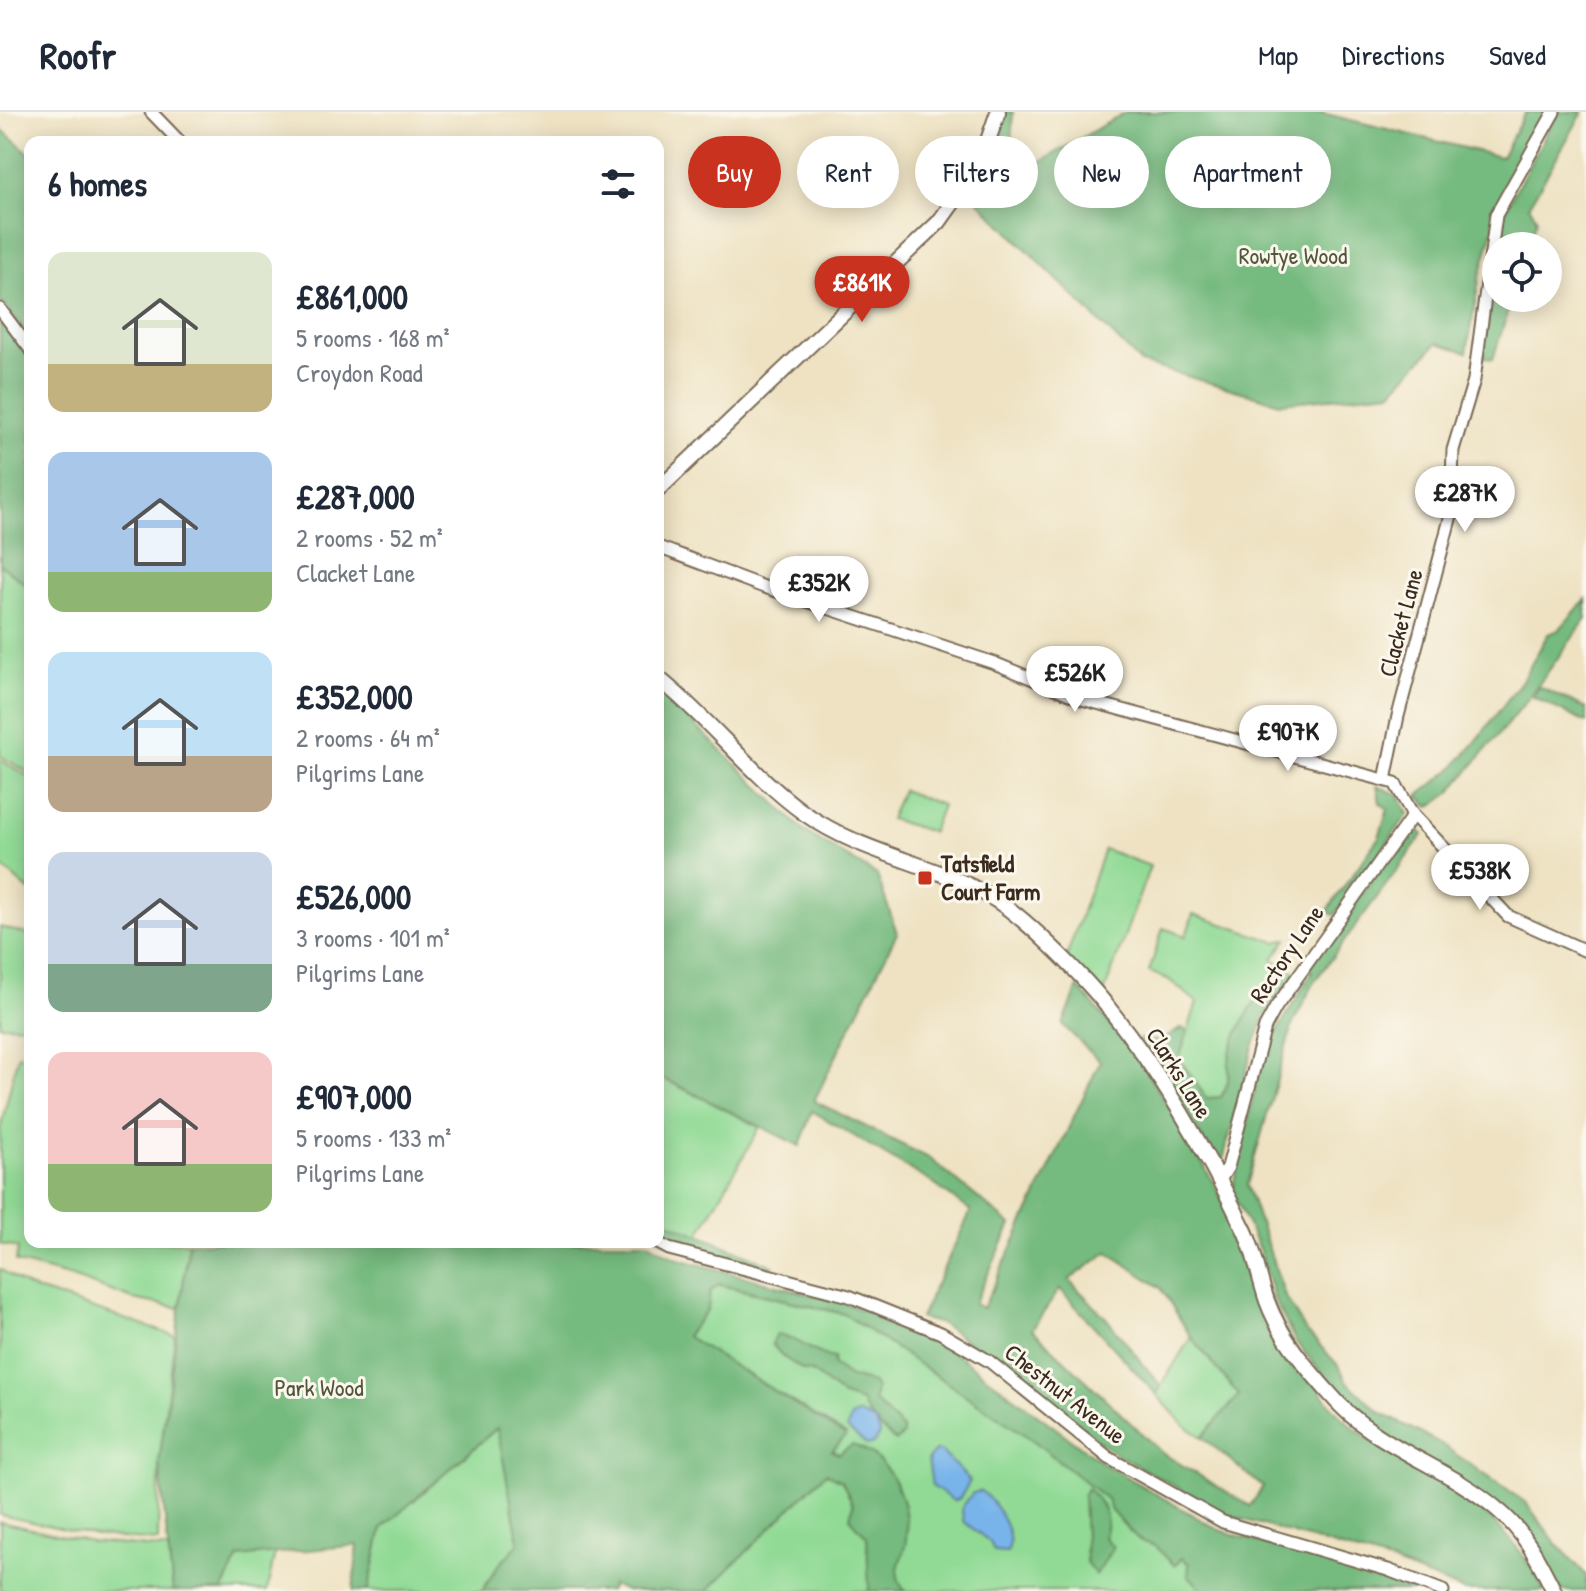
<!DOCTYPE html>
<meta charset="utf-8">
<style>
:root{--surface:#fff;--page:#f6f6f7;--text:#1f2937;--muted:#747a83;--line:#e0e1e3;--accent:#c8321e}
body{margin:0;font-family:"Patrick Hand",sans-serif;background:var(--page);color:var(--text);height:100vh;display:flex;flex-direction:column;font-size:30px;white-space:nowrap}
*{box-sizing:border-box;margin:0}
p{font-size:26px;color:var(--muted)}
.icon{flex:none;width:44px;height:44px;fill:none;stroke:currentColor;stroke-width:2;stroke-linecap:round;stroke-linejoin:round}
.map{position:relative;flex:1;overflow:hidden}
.details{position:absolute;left:24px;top:24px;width:640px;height:1112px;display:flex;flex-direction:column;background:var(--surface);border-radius:16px;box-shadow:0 4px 20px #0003}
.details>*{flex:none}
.banner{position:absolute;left:688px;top:24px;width:760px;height:72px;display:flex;gap:16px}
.controls{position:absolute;left:1482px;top:120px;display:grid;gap:16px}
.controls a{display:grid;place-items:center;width:80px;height:80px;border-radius:50%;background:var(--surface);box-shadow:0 4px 20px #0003;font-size:40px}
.price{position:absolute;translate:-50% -68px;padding:0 18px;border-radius:28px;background:#fff;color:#222;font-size:26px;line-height:52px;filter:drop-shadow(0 2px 4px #0008)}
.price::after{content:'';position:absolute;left:50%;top:48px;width:24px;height:18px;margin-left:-12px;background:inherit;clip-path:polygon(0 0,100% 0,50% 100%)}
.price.active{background:var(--accent);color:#fff}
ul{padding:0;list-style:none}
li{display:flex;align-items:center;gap:24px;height:200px;padding:0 24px}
li span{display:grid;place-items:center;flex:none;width:224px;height:160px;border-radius:16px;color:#555}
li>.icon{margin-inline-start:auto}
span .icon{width:96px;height:96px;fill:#fffc;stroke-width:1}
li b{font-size:34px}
h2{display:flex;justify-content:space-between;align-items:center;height:96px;padding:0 24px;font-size:34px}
.tag{padding:0 28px;border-radius:36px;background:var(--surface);box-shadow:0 4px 20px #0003;font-size:28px;line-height:72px}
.tag.active{background:var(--accent);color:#fff}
header{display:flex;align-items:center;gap:48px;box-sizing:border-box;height:112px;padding:0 40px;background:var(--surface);border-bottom:2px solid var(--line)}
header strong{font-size:38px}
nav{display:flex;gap:44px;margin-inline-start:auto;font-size:28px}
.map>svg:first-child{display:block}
.green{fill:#91da95;stroke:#66825a;stroke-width:2}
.forest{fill:#74ba7e;stroke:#58724e;stroke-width:2;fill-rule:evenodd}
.water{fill:#78b4ea;stroke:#5a6f84;stroke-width:2}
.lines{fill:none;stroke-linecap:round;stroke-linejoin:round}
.minor-casing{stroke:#7a6a57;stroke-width:15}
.major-casing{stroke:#7a6a57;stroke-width:18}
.minor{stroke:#fff;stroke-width:11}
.major{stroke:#fff;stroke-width:14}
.poi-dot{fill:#c8321e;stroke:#fbf7ec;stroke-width:3}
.labels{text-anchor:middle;stroke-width:6;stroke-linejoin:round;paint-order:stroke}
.park-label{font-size:24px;fill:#50563c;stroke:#fbf7ec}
.street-label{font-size:24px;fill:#3b2a1e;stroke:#fbf7ec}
.poi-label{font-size:24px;font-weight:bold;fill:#3b2a1e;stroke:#fbf7ec;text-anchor:start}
</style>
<header>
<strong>Roofr</strong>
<nav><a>Map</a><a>Directions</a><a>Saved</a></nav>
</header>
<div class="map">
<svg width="1586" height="1479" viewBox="0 0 1586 1479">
<rect width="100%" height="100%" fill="#fbf7ec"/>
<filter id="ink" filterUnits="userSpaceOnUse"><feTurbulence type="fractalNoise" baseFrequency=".0125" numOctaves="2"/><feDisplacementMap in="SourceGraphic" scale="16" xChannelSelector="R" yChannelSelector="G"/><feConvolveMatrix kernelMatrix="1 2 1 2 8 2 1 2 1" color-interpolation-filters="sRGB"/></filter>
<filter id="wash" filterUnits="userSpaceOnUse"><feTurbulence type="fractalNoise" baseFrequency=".006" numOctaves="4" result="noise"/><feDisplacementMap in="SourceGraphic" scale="32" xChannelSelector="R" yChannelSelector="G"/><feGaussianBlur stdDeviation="1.8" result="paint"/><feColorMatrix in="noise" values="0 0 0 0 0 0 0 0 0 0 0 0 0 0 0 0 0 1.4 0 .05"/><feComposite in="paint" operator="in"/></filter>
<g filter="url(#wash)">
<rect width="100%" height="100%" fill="#eee2c2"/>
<g class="green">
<polygon points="0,452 30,476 30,661 0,644"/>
<polygon points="0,648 30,665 30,779 0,753"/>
<polygon points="902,678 942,693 932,720 890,707"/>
<polygon points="1104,737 1150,754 1104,881 1066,846"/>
<polygon points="1193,802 1276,830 1287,827 1273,847 1295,860 1289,869 1265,880 1250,902 1231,938 1231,967 1221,985 1207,987 1179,946 1197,890 1168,867 1149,860 1163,816 1186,824"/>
<polygon points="0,815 30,823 30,914 0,913"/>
<polygon points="18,943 30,945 30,1130 189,1130 180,1196 133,1187 72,1165 16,1150 18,1136 0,1132 0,1018"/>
<polygon points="658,964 760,1015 698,1124 667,1110 658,1098"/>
<polygon points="534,1130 844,1202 1034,1329 1223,1479 682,1479 713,1456 846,1323"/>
<polygon points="0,1157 28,1175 175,1224 159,1351 158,1429 96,1424 0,1403"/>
<polygon points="1191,1225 1239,1283 1202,1325 1184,1313 1156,1282"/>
<polygon points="498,1315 519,1431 498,1454 482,1479 368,1479 382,1416"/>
<polygon points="0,1410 92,1430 168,1437 173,1479 0,1479"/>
<polygon points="275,1440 267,1479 222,1479 239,1445"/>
</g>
<g class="forest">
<polygon points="1005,0 1013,0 1010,51 1028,57 1126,0 1318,0 1501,45 1526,0 1547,0 1503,81 1479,168 1467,240 1437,231 1391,280 1280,291 1141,251 971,82"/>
<polygon points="1558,0 1583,0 1529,93 1537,107 1528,134 1497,134 1505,98"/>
<polygon points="0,16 30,42 30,225 0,189"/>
<polygon points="1496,141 1496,186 1512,186 1493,247 1483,245"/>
<polygon points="0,209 30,247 30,476 0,452"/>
<polygon points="1586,487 1586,507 1529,586 1450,681 1429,695 1418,684 1452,657 1474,632 1523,567 1548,522 1559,518"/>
<polygon points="1539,575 1586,596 1586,611 1533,585"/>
<path d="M658 577 804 719 877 763 897 821 814 989 929 1046 1011 1113 974 1192 983 1196 1100 950 1063 913 1078 875C1149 953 1196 1034 1243 1128 1271 1183 1301 1267 1344 1307 1376 1337 1416 1352 1452 1376 1490 1402 1524 1437 1544 1479H1465L1393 1451 1225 1402 1114 1341 1032 1274 942 1212 920 1206 971 1099 931 1070 812 999 800 1034 658 964ZM1108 1140 1161 1176 1191 1225 1239 1283 1202 1325 1263 1375 1250 1394 1162 1341 1032 1217 1060 1177 1156 1282 1161 1274 1106 1206 1069 1168Z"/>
<polygon points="1377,674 1399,683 1408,702 1334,803 1327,799 1379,725 1388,697 1380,691"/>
<polygon points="1413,711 1423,723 1314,870 1293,911 1247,1073 1285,1184 1306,1219 1339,1254 1347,1270 1381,1301 1438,1330 1526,1391 1556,1431 1586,1463 1586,1479 1561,1479 1531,1424 1356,1303 1296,1230 1274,1186 1260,1139 1232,1079 1262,945 1312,860 1308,856"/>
<path d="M1281 866 1289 869 1266 902 1253 935 1220 1059 1167 964 1139 927 1160 929 1182 916 1188 920 1179 946 1206 986 1221 985C1233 968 1226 955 1231 937 1238 916 1260 874 1281 866Z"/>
<polygon points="658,1098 668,1110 773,1154 766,1159 671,1133 658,1125"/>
<path d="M189 1130H647L675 1146 847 1192 936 1227 1104 1352 1219 1418 1420 1479H1203L1188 1463 1189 1452 1182 1446 1175 1454 1155 1434 1140 1429 1127 1416 1111 1399 1107 1387 1034 1329 844 1202 719 1172 710 1180 708 1197 686 1224 846 1324 832 1339 839 1342 852 1333C890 1344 910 1389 906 1428 904 1448 889 1459 905 1479H869L867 1425 850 1406 853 1393 842 1369 826 1361 707 1479H626L612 1473 609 1479H482L498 1454 519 1431 497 1316 382 1416 368 1479H353L358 1433 239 1445 222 1479H173L159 1351Z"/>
<path d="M777 1222C798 1225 812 1242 834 1246L833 1253 850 1265 873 1271 876 1277 874 1289 903 1317V1323L896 1329C886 1323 863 1300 862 1290L843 1284 812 1260 803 1258 782 1244 772 1232Z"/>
<path d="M1087 1376C1103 1390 1111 1404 1104 1425L1113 1435 1096 1463 1086 1450 1083 1384Z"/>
</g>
<g class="water">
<polygon points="859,1302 876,1310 880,1322 873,1332 867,1333 847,1317 851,1305"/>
<polygon points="935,1339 941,1339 970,1369 960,1386 954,1389 932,1374 928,1347"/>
<path d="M981 1379C995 1389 1017 1424 1007 1440L994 1439 990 1430 963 1409 962 1395 973 1381Z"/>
</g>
</g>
<g filter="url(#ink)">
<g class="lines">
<defs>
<g id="minor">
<polyline points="151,0 180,30"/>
<polyline points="0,197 30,237"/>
<polyline points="658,435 764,475 994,551 1082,587 1395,671 1413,703 1508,804 1586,839"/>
<polyline points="1385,668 1398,604 1451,403 1453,338 1474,268 1496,103 1554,0"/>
<polyline points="1220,1068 1228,1055 1265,915 1276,895 1413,703"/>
<polyline points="656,1130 669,1137 849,1184 941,1221 989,1249 1109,1346 1223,1410 1388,1458 1443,1479"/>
</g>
<g id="major">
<polyline points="658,378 939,110 979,54 998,0"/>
<path d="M658 566C710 607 750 662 804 701 864 743 931 750 991 785 1022 802 1084 865 1107 894 1162 963 1207 1040 1245 1119 1255 1141 1259 1166 1267 1189 1280 1225 1305 1254 1330 1282 1375 1336 1446 1353 1498 1398 1525 1420 1539 1449 1554 1479"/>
</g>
</defs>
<use href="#minor" class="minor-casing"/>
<use href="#major" class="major-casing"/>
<use href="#minor" class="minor"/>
<use href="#major" class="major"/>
</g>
</g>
<rect class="poi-dot" x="917" y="758" width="16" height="16" rx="4"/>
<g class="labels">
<g class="park-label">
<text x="1293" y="152">Rowtye Wood</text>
<text x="319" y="1284">Park Wood</text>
</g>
<g class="street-label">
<text transform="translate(1401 511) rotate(-75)" y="8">Clacket Lane</text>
<text transform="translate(1287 842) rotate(-56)" y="8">Rectory Lane</text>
<text transform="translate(1179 961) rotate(58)" y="8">Clarks Lane</text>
<text transform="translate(1065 1282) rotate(38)" y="8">Chestnut Avenue</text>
</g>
<g class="poi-label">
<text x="941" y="760">Tatsfield<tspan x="941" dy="28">Court Farm</tspan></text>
</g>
</g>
</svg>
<div class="controls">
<a><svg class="icon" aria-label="locate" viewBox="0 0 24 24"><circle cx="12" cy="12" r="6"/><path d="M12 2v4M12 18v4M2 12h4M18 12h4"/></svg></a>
</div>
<b class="price active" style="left:862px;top:212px">£861K</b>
<b class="price" style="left:1465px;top:422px">£287K</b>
<b class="price" style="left:819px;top:512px">£352K</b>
<b class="price" style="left:1075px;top:602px">£526K</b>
<b class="price" style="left:1288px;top:661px">£907K</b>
<b class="price" style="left:1480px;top:800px">£538K</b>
<div class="banner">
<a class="tag active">Buy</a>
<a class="tag">Rent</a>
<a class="tag">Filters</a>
<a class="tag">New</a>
<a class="tag">Apartment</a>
</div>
<section class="details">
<h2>6 homes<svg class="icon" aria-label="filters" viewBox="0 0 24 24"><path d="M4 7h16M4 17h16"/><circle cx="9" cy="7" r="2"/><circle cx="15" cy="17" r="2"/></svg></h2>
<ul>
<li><span style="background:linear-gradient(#dfe7d0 70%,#c2b280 0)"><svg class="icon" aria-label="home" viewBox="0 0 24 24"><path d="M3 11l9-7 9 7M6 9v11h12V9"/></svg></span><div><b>£861,000</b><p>5 rooms · 168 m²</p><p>Croydon Road</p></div></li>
<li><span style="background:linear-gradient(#a9c7e8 75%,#8fb573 0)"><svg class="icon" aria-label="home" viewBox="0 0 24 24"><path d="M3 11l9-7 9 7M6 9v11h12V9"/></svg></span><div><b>£287,000</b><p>2 rooms · 52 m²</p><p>Clacket Lane</p></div></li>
<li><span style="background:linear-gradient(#bfe0f5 65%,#b9a48a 0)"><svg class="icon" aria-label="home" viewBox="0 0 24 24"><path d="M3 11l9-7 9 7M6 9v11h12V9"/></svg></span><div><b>£352,000</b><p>2 rooms · 64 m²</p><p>Pilgrims Lane</p></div></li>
<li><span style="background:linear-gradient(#c9d6e8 70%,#7fa58c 0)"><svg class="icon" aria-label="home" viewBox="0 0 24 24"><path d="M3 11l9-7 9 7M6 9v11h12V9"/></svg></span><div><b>£526,000</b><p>3 rooms · 101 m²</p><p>Pilgrims Lane</p></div></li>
<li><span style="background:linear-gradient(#f6c9c9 70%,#8fb573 0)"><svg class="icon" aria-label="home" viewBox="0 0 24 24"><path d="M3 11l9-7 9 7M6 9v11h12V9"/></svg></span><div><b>£907,000</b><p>5 rooms · 133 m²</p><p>Pilgrims Lane</p></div></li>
</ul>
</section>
</div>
